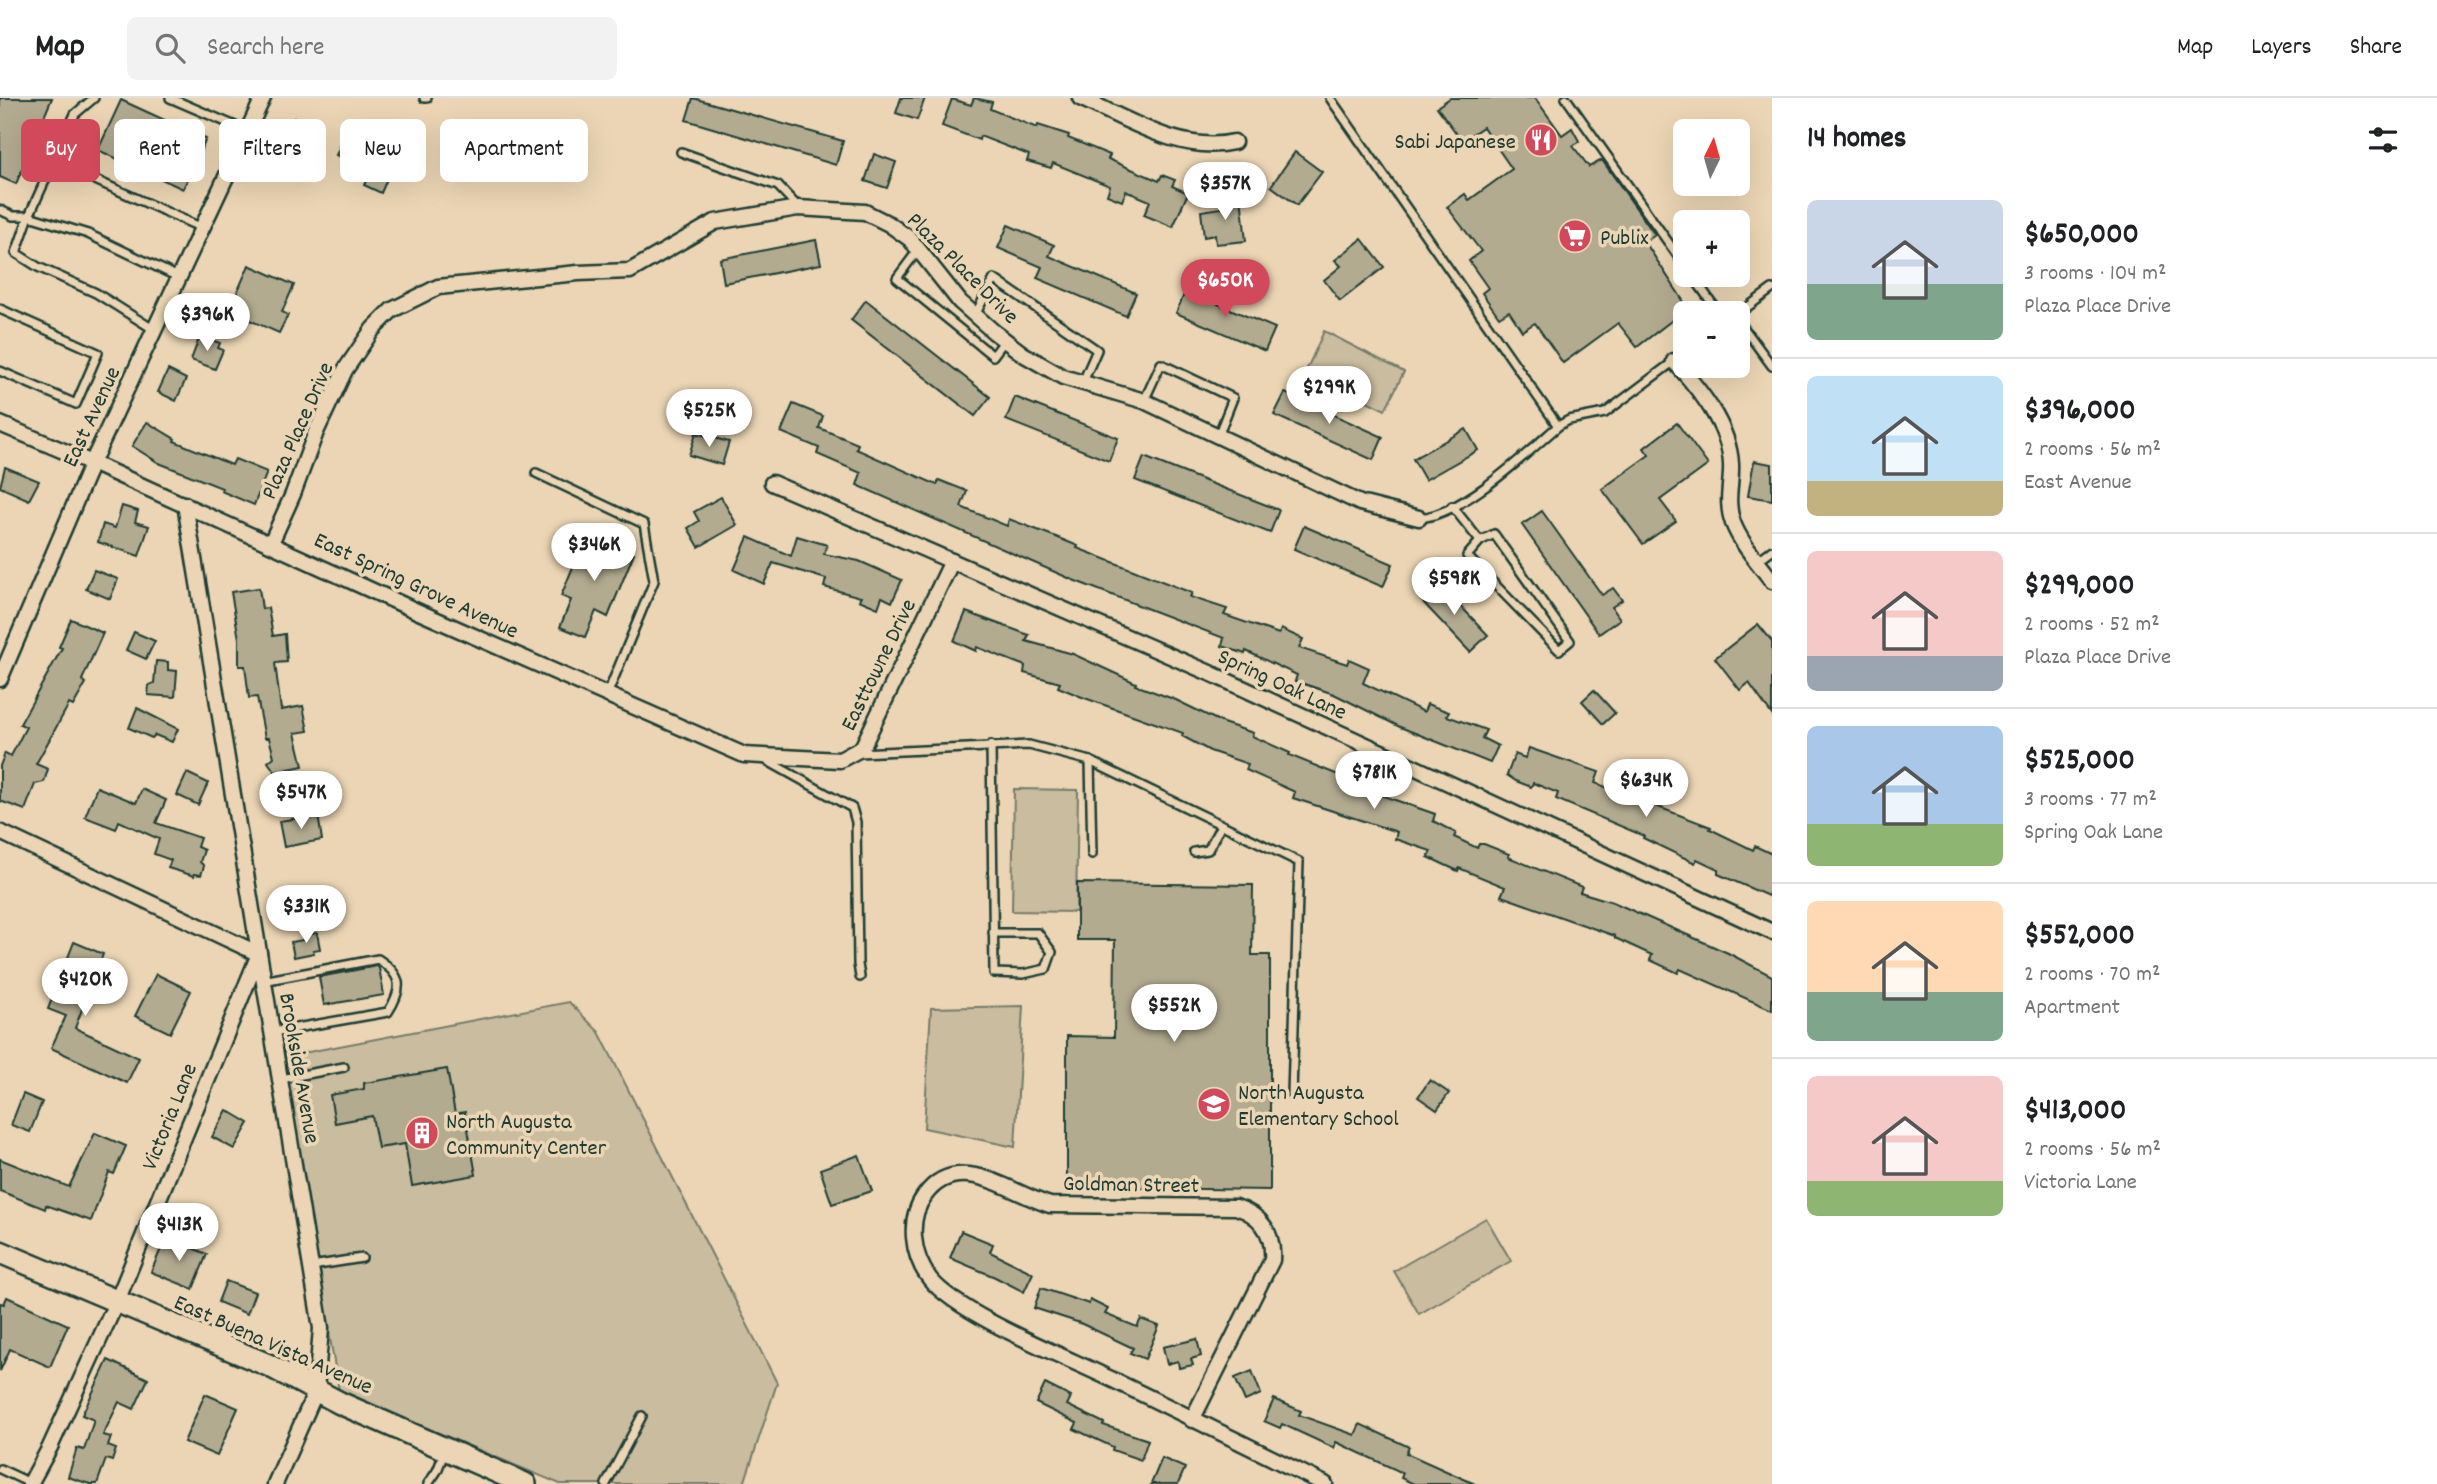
<!DOCTYPE html>
<meta charset="utf-8">
<style>
:root{--surface:#fff;--page:#f2f2f2;--text:#202124;--muted:#757577;--line:#e0e0e0;--accent:#d1495b}
body{margin:0;font-family:Dekko,sans-serif;background:var(--page);color:var(--text);height:100vh;display:flex;flex-direction:column;font-size:26px;white-space:nowrap}
*{box-sizing:border-box;margin:0}
p{font-size:23px;color:var(--muted)}
.icon{flex:none;width:38px;height:38px;fill:none;stroke:currentColor;stroke-width:2;stroke-linecap:round;stroke-linejoin:round}
.map{position:relative;flex:1;overflow:hidden}
.panel{display:flex;flex-direction:column;background:var(--surface);width:665px}
.panel>*{flex:none}
.hud{position:absolute;left:21px;top:21px;width:665px;height:63px;display:flex;gap:14px}
.needle{width:46px;rotate:5deg}
.fabs{position:absolute;left:1673px;top:21px;display:grid;gap:14px}
.fabs a{display:grid;place-items:center;width:77px;height:77px;border-radius:10px;background:var(--surface);box-shadow:0 7px 28px #0002;font-size:35px}
.price{position:absolute;translate:-50% -60px;padding:0 16px;border-radius:24px;background:#fff;color:#222;font-size:23px;line-height:46px;filter:drop-shadow(0 2px 4px #0008)}
.price::after{content:'';position:absolute;left:50%;top:42px;width:21px;height:16px;margin-left:-10px;background:inherit;clip-path:polygon(0 0,100% 0,50% 100%)}
.price.selected{background:var(--accent);color:#fff}
ul{padding:0;list-style:none}
li{display:flex;align-items:center;gap:21px;height:175px;padding:0 35px}
li+li{border-top:2px solid var(--line)}
li span{display:grid;place-items:center;flex:none;width:196px;height:140px;border-radius:10px;color:#555}
li>.icon{margin-inline-start:auto}
span .icon{width:84px;height:84px;fill:#fffc;stroke-width:1}
li b{font-size:30px}
h2{display:flex;justify-content:space-between;align-items:center;height:84px;padding:0 35px;font-size:30px}
.tag{padding:0 24px;border-radius:10px;background:var(--surface);box-shadow:0 7px 28px #0002;font-size:24px;line-height:63px}
.tag.selected{background:var(--accent);color:#fff}
header{display:flex;align-items:center;gap:42px;box-sizing:border-box;height:98px;padding:0 35px;background:var(--surface);border-bottom:2px solid var(--line)}
header strong{font-size:33px}
nav{display:flex;gap:38px;margin-inline-start:auto;font-size:24px}
.search{width:490px;height:63px;background:var(--page);display:flex;align-items:center;gap:18px;box-sizing:border-box;padding:0 24px;border-radius:10px;color:var(--muted);font-size:26px}
main{display:flex;flex:1;min-height:0}
.map>svg:first-child{display:block}
.green{fill:#cabc9f;stroke:#747c6a;stroke-width:2}
.building{fill:#b2ab90;stroke:#1f3d34;stroke-width:2}
.lines{fill:none;stroke-linecap:round;stroke-linejoin:round}
.lane-casing{stroke:#1f3d34;stroke-width:12}
.street-casing{stroke:#1f3d34;stroke-width:19}
.secondary-casing{stroke:#1f3d34;stroke-width:26}
.lane{stroke:#ebd5b4;stroke-width:7}
.street{stroke:#ebd5b4;stroke-width:14}
.secondary{stroke:#ebd5b4;stroke-width:21}
.labels{text-anchor:middle;stroke-width:7;stroke-linejoin:round;paint-order:stroke}
.poi-label{font-size:23px;fill:#1f3d34;stroke:#ebd5b4;text-anchor:start}
.street-label{font-size:23px;fill:#1f3d34;stroke:#ebd5b4}
</style>
<header>
<strong>Map</strong>
<div class="search"><svg class="icon" aria-label="search" viewBox="0 0 24 24"><circle cx="10" cy="10" r="6"/><path d="M15 15l6 6"/></svg>Search here</div>
<nav><a>Map</a><a>Layers</a><a>Share</a></nav>
</header>
<main>
<div class="map">
<svg width="1772" height="1386" viewBox="0 0 1772 1386">
<rect width="100%" height="100%" fill="#ebd5b4"/>
<filter id="ink" filterUnits="userSpaceOnUse"><feTurbulence type="fractalNoise" baseFrequency=".0143" numOctaves="2"/><feDisplacementMap in="SourceGraphic" scale="14" xChannelSelector="R" yChannelSelector="G"/><feConvolveMatrix kernelMatrix="1 2 1 2 8 2 1 2 1" color-interpolation-filters="sRGB"/></filter>
<g filter="url(#ink)">
<g class="green">
<polygon points="1324,233 1404,274 1385,312 1306,273"/>
<polygon points="1014,691 1078,692 1076,814 1012,813"/>
<polygon points="569,904 599,934 777,1285 744,1386 560,1386 339,1293 282,959"/>
<polygon points="1023,908 1015,1049 924,1030 931,910"/>
<polygon points="1486,1120 1511,1163 1419,1216 1394,1173"/>
</g>
<g class="building">
<polygon points="0,0 52,0 16,86 0,79"/>
<polygon points="693,0 843,43 836,67 686,22"/>
<polygon points="901,0 925,0 917,22 896,15"/>
<polygon points="974,0 992,4 990,11 1037,30 1038,27 1069,37 1068,40 1110,57 1108,61 1159,83 1162,77 1175,82 1172,88 1188,95 1173,129 1144,117 1150,103 1126,93 1122,103 1107,97 1110,88 1053,65 1051,70 1027,63 1029,57 980,38 979,42 942,28 952,1 971,7"/>
<polygon points="1450,0 1535,0 1562,37 1572,30 1579,43 1573,48 1589,69 1602,62 1655,137 1645,144 1688,210 1637,249 1618,225 1563,265 1535,225 1522,233 1509,213 1499,219 1482,195 1488,190 1469,163 1481,153 1447,109 1465,96 1469,102 1512,71 1483,29 1462,43 1437,9"/>
<polygon points="121,2 206,41 183,91 98,52"/>
<polygon points="294,20 313,28 296,67 280,60 282,55 274,51 284,28 289,30"/>
<polygon points="349,42 366,50 364,55 379,62 377,68 390,74 381,95 364,87 366,83 345,70 347,62 336,57 342,44 347,47"/>
<polygon points="1295,54 1322,74 1297,107 1271,88"/>
<polygon points="874,56 896,64 887,90 865,83"/>
<polygon points="1241,99 1246,143 1216,146 1215,137 1204,139 1201,113 1222,110 1221,102"/>
<polygon points="1008,127 1054,147 1049,158 1136,195 1126,218 1037,180 1042,169 998,150"/>
<polygon points="1362,141 1384,169 1340,203 1324,182 1341,168 1335,162"/>
<polygon points="816,142 821,166 724,185 720,161"/>
<polygon points="249,167 294,187 282,214 288,217 279,235 229,213"/>
<polygon points="1201,191 1221,200 1218,206 1275,230 1265,253 1176,215 1186,192 1198,197"/>
<polygon points="866,202 990,299 975,318 851,222"/>
<polygon points="200,238 220,245 218,250 223,252 215,271 191,262"/>
<polygon points="168,272 186,281 176,303 158,294"/>
<polygon points="1285,295 1383,339 1373,362 1274,317"/>
<polygon points="1015,299 1118,340 1109,363 1006,322"/>
<polygon points="793,306 823,318 819,330 858,346 856,351 937,387 939,382 967,393 961,409 1007,428 1009,421 1056,439 1078,448 1077,450 1192,495 1190,499 1227,511 1224,517 1279,536 1281,531 1303,541 1299,550 1347,566 1349,561 1369,570 1363,585 1424,614 1427,606 1449,614 1447,618 1486,632 1482,640 1498,648 1490,665 1400,629 1334,596 1295,583 1297,577 1246,553 1245,556 1222,548 1224,540 1073,482 857,387 861,375 817,356 819,350 781,334"/>
<polygon points="147,324 175,341 174,343 232,367 235,361 267,374 254,407 221,393 222,390 159,365 132,348"/>
<polygon points="1677,325 1708,367 1660,402 1676,423 1643,446 1602,391 1649,357 1644,350"/>
<polygon points="1466,331 1478,352 1425,382 1413,361"/>
<polygon points="696,335 729,344 722,367 689,357"/>
<polygon points="1144,359 1279,412 1270,435 1135,382"/>
<polygon points="1754,363 1772,366 1772,402 1748,398"/>
<polygon points="5,369 39,383 29,402 0,389"/>
<polygon points="721,399 737,427 699,449 688,430 699,423 694,414"/>
<polygon points="122,408 138,413 135,424 149,428 139,458 98,444 103,426 115,430"/>
<polygon points="1542,413 1602,497 1613,490 1622,502 1612,509 1620,521 1599,536 1522,427"/>
<polygon points="1304,428 1393,466 1383,489 1294,451"/>
<polygon points="587,435 634,455 608,519 596,513 585,539 560,529 571,502 561,498"/>
<polygon points="797,438 827,447 824,456 859,463 902,482 892,504 882,499 878,510 859,502 861,499 824,489 826,481 773,465 764,486 734,472 748,439 791,458"/>
<polygon points="94,472 118,481 110,501 86,491"/>
<polygon points="1437,483 1488,537 1470,554 1419,500"/>
<polygon points="259,490 262,511 268,510 273,538 285,536 287,564 275,565 281,612 303,608 308,633 295,635 303,668 275,674 268,664 274,659 269,640 265,640 257,599 249,600 245,568 239,568 239,541 231,494"/>
<polygon points="966,514 1029,537 1026,543 1073,556 1136,585 1135,587 1176,602 1223,625 1253,635 1252,638 1290,655 1289,657 1363,687 1361,690 1435,716 1433,723 1456,735 1454,739 1477,750 1479,746 1484,746 1509,756 1508,759 1582,789 1580,794 1613,804 1728,855 1772,878 1772,912 1680,871 1678,875 1650,862 1652,857 1615,840 1615,838 1501,798 1505,789 1459,770 1458,773 1428,759 1431,753 1395,741 1397,734 1293,700 1295,694 1246,672 1248,666 1210,653 1182,638 1183,635 1082,599 1058,589 1060,585 1024,575 1025,568 977,549 976,553 954,543"/>
<polygon points="71,521 103,535 82,582 86,585 73,608 69,606 36,666 48,671 44,684 35,686 25,712 0,703 0,668 5,655 11,658 26,629 20,626 62,550 59,549"/>
<polygon points="1758,526 1772,543 1772,617 1749,585 1740,592 1715,560"/>
<polygon points="134,534 155,543 146,561 126,552"/>
<polygon points="156,563 168,564 168,572 177,573 175,599 148,597 149,587 154,585"/>
<polygon points="1594,592 1615,615 1603,626 1582,603"/>
<polygon points="137,610 178,631 172,644 155,637 152,640 129,630"/>
<polygon points="1529,650 1599,674 1595,685 1711,729 1710,731 1753,752 1755,748 1772,756 1772,788 1768,798 1718,776 1718,771 1697,761 1695,765 1643,740 1644,738 1556,701 1558,695 1533,685 1531,689 1516,683 1507,677 1515,656 1525,660"/>
<polygon points="187,675 208,685 198,707 177,697"/>
<polygon points="97,689 136,705 142,691 166,702 156,725 200,740 197,749 204,752 200,764 204,768 201,777 194,776 194,778 168,770 171,762 154,756 159,741 119,723 116,731 85,719"/>
<polygon points="318,717 322,742 284,749 279,723"/>
<polygon points="1077,785 1253,787 1252,857 1270,857 1270,1092 1067,1089 1067,938 1114,939 1115,842 1077,842"/>
<polygon points="317,835 320,851 313,852 314,855 294,859 291,844 303,842 302,837"/>
<polygon points="74,844 103,856 75,930 139,960 127,985 51,950 66,918 48,911"/>
<polygon points="377,868 379,870 384,897 324,907 319,879"/>
<polygon points="156,876 191,893 170,935 135,918"/>
<polygon points="447,971 455,1016 465,1014 476,1077 412,1088 405,1046 378,1050 372,1018 335,1025 330,997 364,991 364,985"/>
<polygon points="1430,982 1449,995 1437,1012 1418,999"/>
<polygon points="23,996 42,1004 30,1034 11,1027"/>
<polygon points="227,1012 249,1025 234,1051 212,1039"/>
<polygon points="95,1035 126,1048 114,1076 109,1074 91,1123 46,1107 45,1111 0,1093 0,1061 69,1089"/>
<polygon points="859,1057 872,1093 832,1106 820,1071"/>
<polygon points="961,1133 993,1146 990,1154 1033,1175 1024,1194 995,1179 950,1160"/>
<polygon points="166,1139 207,1156 193,1191 151,1174"/>
<polygon points="226,1183 255,1194 247,1216 218,1204"/>
<polygon points="1041,1190 1089,1206 1090,1202 1108,1211 1105,1216 1137,1229 1141,1221 1159,1228 1145,1261 1130,1255 1133,1250 1080,1225 1034,1210"/>
<polygon points="7,1199 68,1227 50,1269 10,1251 0,1273 0,1205 4,1206"/>
<polygon points="1197,1241 1201,1258 1191,1261 1193,1267 1179,1270 1178,1263 1167,1266 1163,1249"/>
<polygon points="108,1262 148,1281 134,1311 119,1304 103,1337 111,1339 108,1348 116,1351 112,1363 106,1361 97,1386 90,1386 68,1379 77,1350 84,1352 94,1322 82,1317"/>
<polygon points="1252,1273 1261,1296 1245,1303 1235,1280"/>
<polygon points="1045,1286 1071,1299 1067,1307 1104,1325 1103,1327 1148,1342 1141,1362 1112,1352 1113,1349 1074,1331 1077,1325 1036,1305"/>
<polygon points="205,1296 238,1310 217,1358 184,1344"/>
<polygon points="1274,1301 1301,1313 1299,1317 1355,1337 1360,1326 1409,1349 1406,1355 1475,1386 1414,1386 1401,1380 1403,1375 1336,1344 1334,1350 1282,1326 1280,1330 1264,1323"/>
<polygon points="1162,1360 1185,1370 1178,1386 1151,1386"/>
</g>
<g class="lines">
<defs>
<g id="lane">
<polyline points="94,0 75,16 29,118 16,155 38,169 96,195 153,231"/>
<polyline points="170,0 247,33"/>
<polyline points="424,0 427,0"/>
<polyline points="1330,0 1558,328"/>
<polyline points="1566,0 1685,168"/>
<polyline points="681,54 778,88 798,109"/>
<polyline points="53,63 202,130"/>
<polyline points="0,112 13,118 29,118 88,136 178,179"/>
<polyline points="918,152 897,180 993,258 1005,242"/>
<polyline points="1692,177 1719,215"/>
<polyline points="0,211 98,255 76,306 0,273"/>
<polyline points="1738,216 1772,191"/>
<polyline points="975,217 994,181 1097,252 1082,286"/>
<polyline points="1738,222 1772,268"/>
<polyline points="1144,303 1161,266 1233,300 1218,338"/>
<polyline points="536,375 644,426 654,483 607,597"/>
<polyline points="1452,408 1480,443 1467,458 1559,552 1570,543 1494,436 1480,443"/>
<path d="M1419 420C1462 417 1525 357 1558 328L1569 322 1605 315 1685 255"/>
<polyline points="1757,463 1772,452"/>
<polyline points="991,647 994,875 1023,876 1046,871 1052,854 1038,835 993,835"/>
<polyline points="859,655 1029,647 1090,663 1299,764 1292,996"/>
<polyline points="764,661 852,710 856,724 858,866 860,879"/>
<polyline points="1090,663 1092,756"/>
<polyline points="1194,754 1208,752 1221,727"/>
<path d="M263 883 378 861C402 877 404 889 388 914L273 934"/>
<polyline points="281,981 344,969"/>
<polyline points="312,1168 362,1160"/>
<polyline points="0,1371 30,1385"/>
<polyline points="428,1386 437,1373 445,1353"/>
<polyline points="606,1386 642,1318"/>
</g>
<g id="street">
<path d="M1080 0C1128 21 1181 56 1234 44"/>
<path d="M1674 263C1699 291 1729 327 1731 366 1732 387 1725 403 1733 425 1741 446 1759 465 1772 483"/>
<polyline points="0,326 92,365 419,514 744,657 840,662 862,650 952,463"/>
<polyline points="772,385 1212,576 1772,834"/>
<polyline points="185,406 321,1230 316,1293 275,1386"/>
<polyline points="271,445 293,396 316,334 345,272 373,231 392,212 438,189 578,175 630,173 715,124 798,110 865,114 889,126 910,141 960,204 994,234 1023,256 1063,279 1144,303 1360,405 1419,420"/>
<polyline points="0,581 92,365 263,0"/>
<polyline points="0,734 259,856 117,1203 50,1349 30,1386"/>
<path d="M1192 1322 1272 1162C1274 1135 1261 1117 1236 1109L1050 1107C1011 1096 959 1051 925 1097 907 1121 912 1158 930 1181 959 1217 1066 1259 1111 1281 1182 1315 1253 1351 1325 1386"/>
</g>
<polyline id="secondary" points="0,1154 268,1267 340,1305 525,1386"/>
</defs>
<use href="#lane" class="lane-casing"/>
<use href="#street" class="street-casing"/>
<use href="#secondary" class="secondary-casing"/>
<use href="#lane" class="lane"/>
<use href="#street" class="street"/>
<use href="#secondary" class="secondary"/>
</g>
</g>
<defs>
<symbol id="restaurant-disc" viewBox="-11 -11 22 22"><circle r="9.5" fill="#d1495b" stroke="#ebd5b4"/><path d="M-5-6h1v4h1v-4h1v4h1v-4h1v5L-1.5 .5V6h-2V.5L-5-1ZM5-6V6H3V1.5H1.5Q1.5-4 5-6Z" fill="#fff"/></symbol>
<symbol id="supermarket-disc" viewBox="-11 -11 22 22"><circle r="9.5" fill="#d1495b" stroke="#ebd5b4"/><path d="M-6-5.5h2.5l.6 2H6L4.5 2H-2.5L-4.4-4H-6ZM-1.5 3.2a1.3 1.3 0 1 0 .1 0ZM3 3.2a1.3 1.3 0 1 0 .1 0Z" fill="#fff"/></symbol>
<symbol id="school-disc" viewBox="-11 -11 22 22"><circle r="9.5" fill="#d1495b" stroke="#ebd5b4"/><path d="M0-5L7-2L0 1L-7-2ZM-4 1L0 2.5L4 1V4Q0 6-4 4Z" fill="#fff"/></symbol>
<symbol id="building-disc" viewBox="-11 -11 22 22"><circle r="9.5" fill="#d1495b" stroke="#ebd5b4"/><path d="M-4-6H4V6H1V3H-1V6H-4ZM-2.5-4.3h1.7v1.8h-1.7ZM.8-4.3h1.7v1.8H.8ZM-2.5-1h1.7V.8h-1.7ZM.8-1h1.7V.8H.8Z" fill="#fff"/></symbol>
</defs>
<g fill-rule="evenodd">
<use href="#restaurant-disc" x="1522" y="23" width="38" height="38"/>
<use href="#supermarket-disc" x="1556" y="119" width="38" height="38"/>
<use href="#school-disc" x="1195" y="987" width="38" height="38"/>
<use href="#building-disc" x="403" y="1016" width="38" height="38"/>
</g>
<g class="labels">
<g class="poi-label">
<text x="1516" y="50" text-anchor="end">Sabi Japanese</text>
<text x="1600" y="146">Publix</text>
<text x="1238" y="1001">North Augusta<tspan x="1238" dy="26">Elementary School</tspan></text>
<text x="446" y="1030">North Augusta<tspan x="446" dy="26">Community Center</tspan></text>
</g>
<g class="street-label">
<text transform="translate(964 169) rotate(45)" y="8">Plaza Place Drive</text>
<text transform="translate(90 318) rotate(-65)" y="8">East Avenue</text>
<text transform="translate(296 332) rotate(-66)" y="8">Plaza Place Drive</text>
<text transform="translate(417 486) rotate(25)" y="8">East Spring Grove Avenue</text>
<text transform="translate(877 566) rotate(-64)" y="8">Easttowne Drive</text>
<text transform="translate(1283 585) rotate(25)" y="8">Spring Oak Lane</text>
<text transform="translate(301 970) rotate(80)" y="8">Brookside Avenue</text>
<text transform="translate(168 1018) rotate(-68)" y="8">Victoria Lane</text>
<text transform="translate(1131 1085) rotate(1)" y="8">Goldman Street</text>
<text transform="translate(274 1245) rotate(24)" y="8">East Buena Vista Avenue</text>
</g>
</g>
</svg>
<div class="fabs">
<a><svg class="needle" viewBox="-14 -14 28 28"><path d="M0-13l5 13h-10z" fill="#e53935"/><path d="M0 13l5-13h-10z" fill="#757577"/></svg></a>
<a>+</a>
<a>−</a>
</div>
<b class="price" style="left:1225px;top:124px">$357K</b>
<b class="price selected" style="left:1225px;top:221px">$650K</b>
<b class="price" style="left:207px;top:255px">$396K</b>
<b class="price" style="left:1329px;top:328px">$299K</b>
<b class="price" style="left:709px;top:351px">$525K</b>
<b class="price" style="left:594px;top:485px">$346K</b>
<b class="price" style="left:1454px;top:519px">$598K</b>
<b class="price" style="left:1374px;top:713px">$781K</b>
<b class="price" style="left:1646px;top:721px">$634K</b>
<b class="price" style="left:301px;top:733px">$547K</b>
<b class="price" style="left:306px;top:847px">$331K</b>
<b class="price" style="left:85px;top:920px">$420K</b>
<b class="price" style="left:1174px;top:946px">$552K</b>
<b class="price" style="left:179px;top:1165px">$413K</b>
<div class="hud">
<a class="tag selected">Buy</a>
<a class="tag">Rent</a>
<a class="tag">Filters</a>
<a class="tag">New</a>
<a class="tag">Apartment</a>
</div>
</div>
<section class="panel">
<h2>14 homes<svg class="icon" aria-label="filters" viewBox="0 0 24 24"><path d="M4 7h16M4 17h16"/><circle cx="9" cy="7" r="2"/><circle cx="15" cy="17" r="2"/></svg></h2>
<ul>
<li><span style="background:linear-gradient(#c9d6e8 60%,#7fa58c 0)"><svg class="icon" aria-label="home" viewBox="0 0 24 24"><path d="M3 11l9-7 9 7M6 9v11h12V9"/></svg></span><div><b>$650,000</b><p>3 rooms · 104 m²</p><p>Plaza Place Drive</p></div></li>
<li><span style="background:linear-gradient(#bfe0f5 75%,#c2b280 0)"><svg class="icon" aria-label="home" viewBox="0 0 24 24"><path d="M3 11l9-7 9 7M6 9v11h12V9"/></svg></span><div><b>$396,000</b><p>2 rooms · 56 m²</p><p>East Avenue</p></div></li>
<li><span style="background:linear-gradient(#f6c9c9 75%,#9aa5b1 0)"><svg class="icon" aria-label="home" viewBox="0 0 24 24"><path d="M3 11l9-7 9 7M6 9v11h12V9"/></svg></span><div><b>$299,000</b><p>2 rooms · 52 m²</p><p>Plaza Place Drive</p></div></li>
<li><span style="background:linear-gradient(#a9c7e8 70%,#8fb573 0)"><svg class="icon" aria-label="home" viewBox="0 0 24 24"><path d="M3 11l9-7 9 7M6 9v11h12V9"/></svg></span><div><b>$525,000</b><p>3 rooms · 77 m²</p><p>Spring Oak Lane</p></div></li>
<li><span style="background:linear-gradient(#ffd9b3 65%,#7fa58c 0)"><svg class="icon" aria-label="home" viewBox="0 0 24 24"><path d="M3 11l9-7 9 7M6 9v11h12V9"/></svg></span><div><b>$552,000</b><p>2 rooms · 70 m²</p><p>Apartment</p></div></li>
<li><span style="background:linear-gradient(#f6c9c9 75%,#8fb573 0)"><svg class="icon" aria-label="home" viewBox="0 0 24 24"><path d="M3 11l9-7 9 7M6 9v11h12V9"/></svg></span><div><b>$413,000</b><p>2 rooms · 56 m²</p><p>Victoria Lane</p></div></li>
</ul>
</section>
</main>
